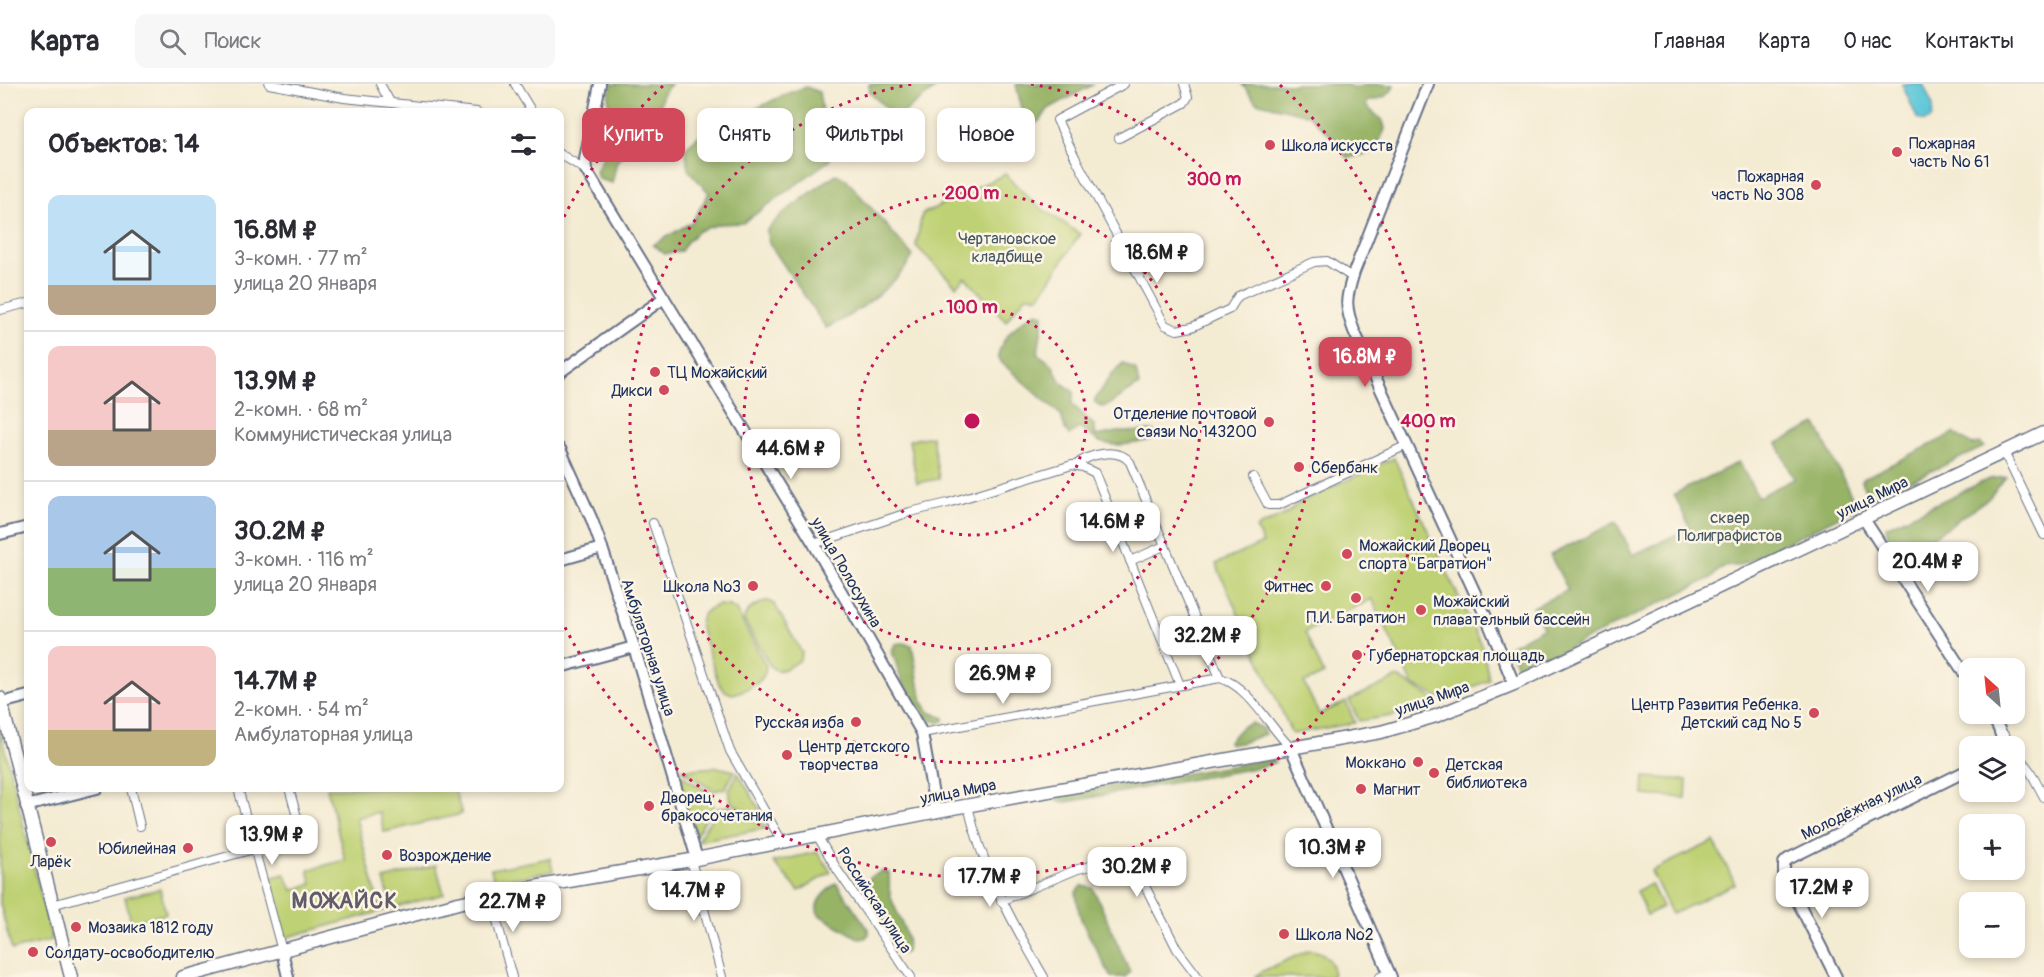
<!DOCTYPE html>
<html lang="ru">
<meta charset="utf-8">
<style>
:root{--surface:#fff;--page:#f7f7f7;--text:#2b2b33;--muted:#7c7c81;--line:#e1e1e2;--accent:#d1495b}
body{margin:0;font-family:Pangolin,sans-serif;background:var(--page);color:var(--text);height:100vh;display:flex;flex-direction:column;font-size:22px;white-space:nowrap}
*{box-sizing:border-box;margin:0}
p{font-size:20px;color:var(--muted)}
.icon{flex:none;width:33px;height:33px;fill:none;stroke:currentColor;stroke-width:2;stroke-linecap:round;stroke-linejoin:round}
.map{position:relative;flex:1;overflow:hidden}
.sheet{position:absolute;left:24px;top:24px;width:540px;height:684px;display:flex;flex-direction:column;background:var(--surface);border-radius:12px;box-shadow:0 3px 9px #0003}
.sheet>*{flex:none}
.guide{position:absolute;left:582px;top:24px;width:570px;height:54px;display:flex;gap:12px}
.needle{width:39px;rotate:333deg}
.controls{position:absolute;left:1959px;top:574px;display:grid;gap:12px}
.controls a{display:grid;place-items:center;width:66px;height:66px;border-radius:12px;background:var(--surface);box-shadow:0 3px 9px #0003;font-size:30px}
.price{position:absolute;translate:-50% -51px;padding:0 14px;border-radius:12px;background:#fff;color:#222;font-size:20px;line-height:39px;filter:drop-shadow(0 2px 3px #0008)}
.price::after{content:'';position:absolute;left:50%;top:36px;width:18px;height:14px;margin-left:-9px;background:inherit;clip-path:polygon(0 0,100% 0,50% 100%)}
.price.selected{background:var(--accent);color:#fff}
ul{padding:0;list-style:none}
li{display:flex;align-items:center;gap:18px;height:150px;padding:0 24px}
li+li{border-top:2px solid var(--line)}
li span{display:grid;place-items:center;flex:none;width:168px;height:120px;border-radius:12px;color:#555}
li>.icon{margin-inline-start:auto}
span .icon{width:72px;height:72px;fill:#fffc;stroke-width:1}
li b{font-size:26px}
h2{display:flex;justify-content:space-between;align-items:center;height:72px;padding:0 24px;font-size:26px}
.chip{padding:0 21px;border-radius:12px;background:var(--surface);box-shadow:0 3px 9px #0003;font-size:21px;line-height:54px}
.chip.selected{background:var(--accent);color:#fff}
header{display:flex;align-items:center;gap:36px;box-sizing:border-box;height:84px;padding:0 30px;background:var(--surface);border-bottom:2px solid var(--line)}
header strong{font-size:28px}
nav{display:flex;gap:33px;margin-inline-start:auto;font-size:21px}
.search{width:420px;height:54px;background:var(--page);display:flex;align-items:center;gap:15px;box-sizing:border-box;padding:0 21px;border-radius:12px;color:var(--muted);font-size:22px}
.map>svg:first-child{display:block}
.green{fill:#bfd174;stroke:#6d8069;stroke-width:1.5}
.forest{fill:#97b366;stroke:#597162;stroke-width:1.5}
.water{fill:#5ec8d8;stroke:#3c7c9b;stroke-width:1.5}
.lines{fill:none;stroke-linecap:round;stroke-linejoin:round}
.street-casing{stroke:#677187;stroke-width:10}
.secondary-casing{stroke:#677187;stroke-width:14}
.primary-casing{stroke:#677187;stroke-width:15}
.street{stroke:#fff;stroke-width:8}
.secondary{stroke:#fff;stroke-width:10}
.primary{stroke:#fff;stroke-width:12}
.ring{fill:none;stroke:#c2185b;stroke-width:3;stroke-dasharray:3 6}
.poi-dot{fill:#d1495b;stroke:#fcf5e5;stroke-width:2}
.labels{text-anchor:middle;stroke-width:5;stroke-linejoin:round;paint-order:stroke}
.poi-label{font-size:16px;fill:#1b2f5e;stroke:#fcf5e5;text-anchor:start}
.park-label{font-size:16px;fill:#445864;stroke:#fcf5e5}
.street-label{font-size:16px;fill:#1b2f5e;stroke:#fcf5e5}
.district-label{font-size:22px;font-weight:bold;letter-spacing:1.5px;fill:#605c69;stroke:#fcf5e5}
.centre{fill:#c2185b;stroke:#fcf5e5;stroke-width:3}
.ring-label{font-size:18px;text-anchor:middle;font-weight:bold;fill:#c2185b;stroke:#fcf5e5;stroke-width:5;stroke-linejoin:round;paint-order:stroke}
</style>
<header>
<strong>Карта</strong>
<div class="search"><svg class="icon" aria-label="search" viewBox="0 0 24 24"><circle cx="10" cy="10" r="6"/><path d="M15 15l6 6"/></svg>Поиск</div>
<nav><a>Главная</a><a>Карта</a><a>О нас</a><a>Контакты</a></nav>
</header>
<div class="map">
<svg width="2044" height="893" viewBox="0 0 2044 893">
<rect width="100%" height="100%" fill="#fcf5e5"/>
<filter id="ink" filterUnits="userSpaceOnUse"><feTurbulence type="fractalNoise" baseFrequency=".0167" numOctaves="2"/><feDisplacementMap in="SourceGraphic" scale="12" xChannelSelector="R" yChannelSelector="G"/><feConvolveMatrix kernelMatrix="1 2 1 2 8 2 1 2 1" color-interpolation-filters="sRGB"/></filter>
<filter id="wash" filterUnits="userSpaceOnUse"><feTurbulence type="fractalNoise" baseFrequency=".008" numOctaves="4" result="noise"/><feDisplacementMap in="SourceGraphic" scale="24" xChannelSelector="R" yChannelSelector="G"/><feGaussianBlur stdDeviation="1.35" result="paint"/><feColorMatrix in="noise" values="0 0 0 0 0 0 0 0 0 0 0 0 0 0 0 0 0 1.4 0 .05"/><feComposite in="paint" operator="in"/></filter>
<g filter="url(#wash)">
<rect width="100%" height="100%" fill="#f4ebd3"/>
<g class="green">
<polygon points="1005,90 1035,120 1080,150 1039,213 1026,212 1006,237 965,193 956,202 916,162 922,130"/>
<polygon points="932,352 939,395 917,399 909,356"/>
<polygon points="1394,374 1483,565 1489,596 1444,616 1413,601 1372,515 1305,548 1324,590 1304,599 1319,630 1346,618 1355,639 1292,650 1216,480 1263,459 1256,444 1286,430 1299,419"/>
<path d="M765 517H769L775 521 802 569 799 577C790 582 780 591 771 583L744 537C744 525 756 522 765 517Z"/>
<path d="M718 521 730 522 736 526 766 582C766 599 747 606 732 610L725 607 719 600 700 542C700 530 707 525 718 521Z"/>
<polygon points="1398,593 1435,616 1434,620 1391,632 1359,637 1349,616"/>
<polygon points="0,646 52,856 12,866 0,820"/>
<polygon points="717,683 735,687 725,704 714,707 682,686"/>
<polygon points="677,689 712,710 712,719 714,722 696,751"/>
<polygon points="738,689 769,741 731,718 729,706"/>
<polygon points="1644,693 1687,696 1686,714 1643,711"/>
<polygon points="327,704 454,704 462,730 384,748 379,728 356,734 379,821 390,818 384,795 436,781 444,810 284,854 269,794 285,790 292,806 312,800 308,786 345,776"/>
<polygon points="729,721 767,744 697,757 718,724 726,723"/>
<polygon points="1714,757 1735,800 1672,830 1651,787"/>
<polygon points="817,768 831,788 799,807 773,778"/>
<polygon points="550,774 553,787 494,798 491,785"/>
<polygon points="1651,800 1662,823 1647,831 1636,807"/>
<polygon points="160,805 166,830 131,838 125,813"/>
<path d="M1309 866C1325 867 1335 877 1332 893H1255L1261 888Z"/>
</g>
<g class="forest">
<polygon points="612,0 671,0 663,9 658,28 651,38 645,54 617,77 612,99 598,95 596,87 606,67 609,11"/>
<polygon points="869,0 941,0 903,29 893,30 870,9"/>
<path d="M1016 0H1094L1048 25 1041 36 1032 41C1020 29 1020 14 1016 0Z"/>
<path d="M1242 0H1346L1354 5 1366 0 1394 1C1390 14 1377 15 1367 18L1366 22 1383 37 1385 45 1378 61 1372 68 1349 74 1344 71V62L1326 48 1308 31 1256 18Z"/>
<polygon points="806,3 819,8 830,76 743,139 719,140 698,147 686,159 681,167 665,170 653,161 692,138 709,109 689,87 685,64 708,44 749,28 786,10"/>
<path d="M836 90 846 95 913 172C897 201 856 230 826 244L769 159 766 147 782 130Z"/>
<path d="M1037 228 1043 231C1043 242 1039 258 1038 270L1052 280 1060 297 1074 308 1072 320 1094 341 1096 352 1117 348 1154 347 1153 355C1137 359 1116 364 1100 358 1093 355 1086 348 1079 344L1069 351 1065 345 1061 331 1002 279 998 272C1001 253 1021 236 1037 228Z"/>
<polygon points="1123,279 1136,286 1139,301 1107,322 1101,323 1094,317 1112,290"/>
<path d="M1816 340 1856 421 1855 425 1738 482C1726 481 1720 482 1713 493L1524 586 1518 584 1508 563 1543 544 1533 523 1568 506 1550 471 1616 438 1633 471 1690 444 1674 410 1739 378 1758 413 1794 395 1777 359Z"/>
<polygon points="1954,349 1972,361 1980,359 1984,363 1871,415 1862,400 1862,395"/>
<polygon points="2006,393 1989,414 1937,450 1915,462 1902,463 1888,452 1886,443 1989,395"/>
<polygon points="903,559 912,561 922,617 929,628 944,634 944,636 940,639 924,634 918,622 912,619 904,604 892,567 895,560"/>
<polygon points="1252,639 1262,644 1265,650 1241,659 1230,660 1228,658 1242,643"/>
<polygon points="1272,675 1275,678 1265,682 1066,718 1059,717 1056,715 1059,711"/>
<path d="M883 787 889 789C890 797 888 805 891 813 896 830 911 850 907 867L902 870 873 821 867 806 870 793Z"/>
<path d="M836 799 869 846V850L865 854 860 855 819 831C811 818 827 807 836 799Z"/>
<polygon points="1082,802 1093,804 1130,888 1125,893 1111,893 1082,838 1079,828 1076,808"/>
</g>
<path class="water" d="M1902 0H1923L1933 22 1932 34C1926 38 1923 38 1917 34Z"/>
</g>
<g filter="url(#ink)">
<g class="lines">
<defs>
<g id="street">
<polyline points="269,0 344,14 477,28"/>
<polyline points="380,0 390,18"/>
<polyline points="515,0 532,28"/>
<polyline points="1124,0 1057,36 1076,75 1165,241 1177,246 1192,243 1230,225 1238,212 1314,178 1327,177 1352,193"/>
<polyline points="1119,54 1184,19 1188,13 1184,0"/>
<polyline points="560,70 586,86"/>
<polyline points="0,226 28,219"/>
<polyline points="2004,368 2044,451"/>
<path d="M1076 381C1089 370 1118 363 1130 378L1220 594"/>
<polyline points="1253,393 1268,421 1279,421 1407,361"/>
<polyline points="653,439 730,667 783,759"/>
<polyline points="814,460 910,428 948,419 1072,381 1083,383 1095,389 1180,601"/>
<polyline points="1130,477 1164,462"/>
<polyline points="2002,648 2013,663"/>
<path d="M922 649 1220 594C1249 602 1270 644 1291 664"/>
<polyline points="2014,666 2030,687 2044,713"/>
<polyline points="131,704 140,742"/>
<polyline points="238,704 282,867"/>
<polyline points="289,704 305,762"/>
<path d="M968 722C982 784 1012 838 1044 893"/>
<polyline points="818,753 838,787 911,893"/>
<polyline points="691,776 722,893"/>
<polyline points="490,811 512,893"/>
<polyline points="1001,817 1078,785 1103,779 1113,781 1128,787 1145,802 1177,865 1198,893"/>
<polyline points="52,821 254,765"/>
<polyline points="1380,893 1389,889"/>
</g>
<g id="secondary">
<polyline points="600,0 585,75 586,86 814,460 922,649 936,728"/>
<path d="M1428 0 1354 188C1346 214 1344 220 1354 247L1487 535 1514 600"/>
<polyline points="560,288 664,214"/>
<polyline points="560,365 592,436 602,464 634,563 697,775"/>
<polyline points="1864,435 1970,598"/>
<polyline points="0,450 28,443"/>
<polyline points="560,476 602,464"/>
<polyline points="560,583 634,563"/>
<polyline points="1,619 28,612"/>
<path d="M1990 630C1997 640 2004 651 2001 663"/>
<polyline points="1291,664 1391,893"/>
<polyline points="26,722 97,704"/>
<polyline points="282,867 288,893"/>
<polyline points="1836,893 1784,790 1784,779 1788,775 1970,685"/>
</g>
<g id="primary">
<polyline points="0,614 71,893"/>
<polyline points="183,893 458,819 517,806 691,776 948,725 1381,648 1436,632 1514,600 2044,349"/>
</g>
</defs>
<use href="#street" class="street-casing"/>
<use href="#secondary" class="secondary-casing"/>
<use href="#primary" class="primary-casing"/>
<use href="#street" class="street"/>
<use href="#secondary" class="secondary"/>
<use href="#primary" class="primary"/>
</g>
</g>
<g class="ring">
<circle cx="972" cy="337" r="114"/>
<circle cx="972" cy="337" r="228"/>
<path d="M1031 0A342 342 0 1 1 913 0"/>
<path d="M560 141A456 456 0 0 1 664 1M1280 1A456 456 0 1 1 560 533"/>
</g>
<g class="poi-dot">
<circle cx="1270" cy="61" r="6"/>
<circle cx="1897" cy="68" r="6"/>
<circle cx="1816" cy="101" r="6"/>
<circle cx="655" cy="288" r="6"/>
<circle cx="664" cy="306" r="6"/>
<circle cx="1269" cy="338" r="6"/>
<circle cx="1299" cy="383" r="6"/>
<circle cx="1347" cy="470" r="6"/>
<circle cx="753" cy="502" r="6"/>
<circle cx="1326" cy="502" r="6"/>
<circle cx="1356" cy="514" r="6"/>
<circle cx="1421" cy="526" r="6"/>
<circle cx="1357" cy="571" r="6"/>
<circle cx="1814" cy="629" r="6"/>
<circle cx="856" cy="638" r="6"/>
<circle cx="787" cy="671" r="6"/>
<circle cx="1418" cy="678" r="6"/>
<circle cx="1434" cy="689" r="6"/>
<circle cx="1361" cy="705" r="6"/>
<circle cx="649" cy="722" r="6"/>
<circle cx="51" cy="758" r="6"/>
<circle cx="188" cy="764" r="6"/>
<circle cx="387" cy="771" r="6"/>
<circle cx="76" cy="843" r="6"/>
<circle cx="1284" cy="850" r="6"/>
<circle cx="33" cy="868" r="6"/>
</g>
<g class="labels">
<g class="poi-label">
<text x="1909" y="65">Пожарная<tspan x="1909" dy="18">часть № 61</tspan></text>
<text x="1282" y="67">Школа искусств</text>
<text x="1804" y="98" text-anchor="end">Пожарная<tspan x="1804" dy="18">часть № 308</tspan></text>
<text x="667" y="294">ТЦ Можайский</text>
<text x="652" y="312" text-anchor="end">Дикси</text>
<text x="1257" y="335" text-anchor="end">Отделение почтовой<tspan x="1257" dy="18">связи № 143200</tspan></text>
<text x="1311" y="389">Сбербанк</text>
<text x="1359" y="467">Можайский Дворец<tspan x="1359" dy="18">спорта "Багратион"</tspan></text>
<text x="741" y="508" text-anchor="end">Школа №3</text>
<text x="1314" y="508" text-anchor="end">Фитнес</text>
<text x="1433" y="523">Можайский<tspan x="1433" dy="18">плавательный бассейн</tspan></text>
<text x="1356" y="539" text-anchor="middle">П.И. Багратион</text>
<text x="1369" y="577">Губернаторская площадь</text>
<text x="1802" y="626" text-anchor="end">Центр Развития Ребенка.<tspan x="1802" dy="18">Детский сад № 5</tspan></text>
<text x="844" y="644" text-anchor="end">Русская изба</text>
<text x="799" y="668">Центр детского<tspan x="799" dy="18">творчества</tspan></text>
<text x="1406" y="684" text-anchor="end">Моккано</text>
<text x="1446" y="686">Детская<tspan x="1446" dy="18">библиотека</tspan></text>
<text x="1373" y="711">Магнит</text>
<text x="661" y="719">Дворец<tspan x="661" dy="18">бракосочетания</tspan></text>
<text x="176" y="770" text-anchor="end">Юбилейная</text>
<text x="399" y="777">Возрождение</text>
<text x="51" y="783" text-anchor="middle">Ларёк</text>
<text x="88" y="849">Мозаика 1812 году</text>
<text x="1296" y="856">Школа №2</text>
<text x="45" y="874">Солдату-освободителю</text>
</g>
<g class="park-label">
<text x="1007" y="160">Чертановское<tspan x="1007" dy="18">кладбище</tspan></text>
<text x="1730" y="439">сквер<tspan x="1730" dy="18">Полиграфистов</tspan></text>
</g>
<g class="street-label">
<text transform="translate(1872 413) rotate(-26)" y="6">улица Мира</text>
<text transform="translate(847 488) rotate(60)" y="6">улица Полосухина</text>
<text transform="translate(649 563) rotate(72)" y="6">Амбулаторная улица</text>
<text transform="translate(1432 614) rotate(-19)" y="6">улица Мира</text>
<text transform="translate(958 707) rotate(-11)" y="6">улица Мира</text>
<text transform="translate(1861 722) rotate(-26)" y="6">Молодёжная улица</text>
<text transform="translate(875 816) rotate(57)" y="6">Российская улица</text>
</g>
<g class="district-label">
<text x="345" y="824">МОЖАЙСК</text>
</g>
</g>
<circle cx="972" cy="337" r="9" class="centre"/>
<g class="ring-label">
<text x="1214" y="101">300 m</text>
<text x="972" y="115">200 m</text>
<text x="972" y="229">100 m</text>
<text x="1428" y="343">400 m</text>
</g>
</svg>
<div class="controls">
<a><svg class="needle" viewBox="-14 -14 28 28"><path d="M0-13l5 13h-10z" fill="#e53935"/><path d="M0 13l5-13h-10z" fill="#7c7c81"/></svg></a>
<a><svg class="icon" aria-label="layers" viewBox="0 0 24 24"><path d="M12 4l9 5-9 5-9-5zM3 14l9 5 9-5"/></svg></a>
<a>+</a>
<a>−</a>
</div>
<b class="price" style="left:1157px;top:200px">18.6M ₽</b>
<b class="price selected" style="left:1365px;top:304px">16.8M ₽</b>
<b class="price" style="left:791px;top:396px">44.6M ₽</b>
<b class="price" style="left:1113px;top:469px">14.6M ₽</b>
<b class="price" style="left:1928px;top:509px">20.4M ₽</b>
<b class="price" style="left:1208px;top:583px">32.2M ₽</b>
<b class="price" style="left:1003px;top:621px">26.9M ₽</b>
<b class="price" style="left:272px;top:782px">13.9M ₽</b>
<b class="price" style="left:1333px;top:795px">10.3M ₽</b>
<b class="price" style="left:1137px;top:814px">30.2M ₽</b>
<b class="price" style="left:990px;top:824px">17.7M ₽</b>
<b class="price" style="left:1822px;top:835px">17.2M ₽</b>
<b class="price" style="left:694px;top:838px">14.7M ₽</b>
<b class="price" style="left:513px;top:849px">22.7M ₽</b>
<div class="guide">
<a class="chip selected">Купить</a>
<a class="chip">Снять</a>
<a class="chip">Фильтры</a>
<a class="chip">Новое</a>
</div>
<section class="sheet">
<h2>Объектов: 14<svg class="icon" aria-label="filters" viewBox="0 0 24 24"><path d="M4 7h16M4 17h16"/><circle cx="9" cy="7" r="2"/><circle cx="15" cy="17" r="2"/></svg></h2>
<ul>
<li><span style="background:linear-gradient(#bfe0f5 75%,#b9a48a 0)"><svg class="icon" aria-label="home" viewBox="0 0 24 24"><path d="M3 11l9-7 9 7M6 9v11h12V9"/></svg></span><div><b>16.8M ₽</b><p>3-комн. · 77 m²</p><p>улица 20 Января</p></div></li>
<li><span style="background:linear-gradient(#f6c9c9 70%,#b9a48a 0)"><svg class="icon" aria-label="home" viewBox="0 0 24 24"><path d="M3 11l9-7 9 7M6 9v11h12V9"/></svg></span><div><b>13.9M ₽</b><p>2-комн. · 68 m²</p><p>Коммунистическая улица</p></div></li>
<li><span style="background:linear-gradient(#a9c7e8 60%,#8fb573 0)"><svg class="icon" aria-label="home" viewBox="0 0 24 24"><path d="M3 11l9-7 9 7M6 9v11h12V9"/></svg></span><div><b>30.2M ₽</b><p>3-комн. · 116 m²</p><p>улица 20 Января</p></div></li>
<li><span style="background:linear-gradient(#f6c9c9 70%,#c2b280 0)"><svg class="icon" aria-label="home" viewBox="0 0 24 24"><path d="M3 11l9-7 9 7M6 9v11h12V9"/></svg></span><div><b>14.7M ₽</b><p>2-комн. · 54 m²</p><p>Амбулаторная улица</p></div></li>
</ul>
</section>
</div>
